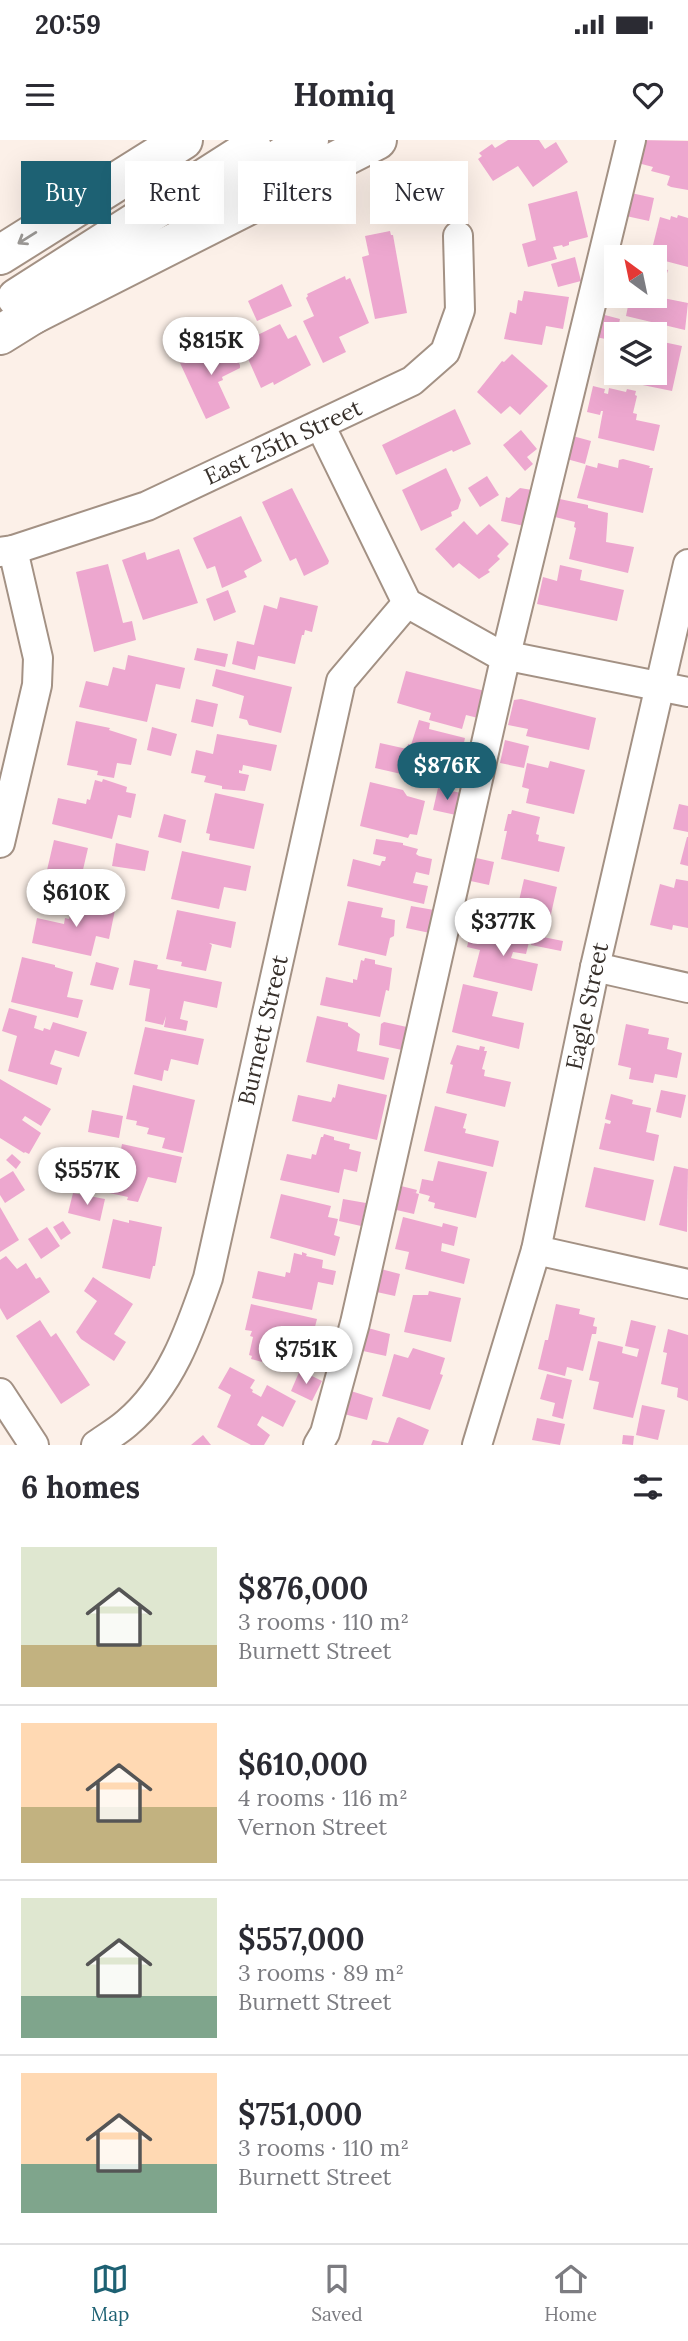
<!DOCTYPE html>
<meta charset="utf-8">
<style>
:root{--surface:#fff;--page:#f2f2f3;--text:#2b2b33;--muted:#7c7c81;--line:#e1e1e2;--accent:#1d6173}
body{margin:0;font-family:Lora,serif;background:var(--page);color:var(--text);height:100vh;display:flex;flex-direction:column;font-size:26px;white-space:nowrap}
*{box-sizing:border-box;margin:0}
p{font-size:23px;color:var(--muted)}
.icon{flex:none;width:38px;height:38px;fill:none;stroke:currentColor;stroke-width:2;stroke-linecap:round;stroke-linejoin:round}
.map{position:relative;height:1305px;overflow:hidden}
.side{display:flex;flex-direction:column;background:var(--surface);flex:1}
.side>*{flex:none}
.hud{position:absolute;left:21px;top:21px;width:648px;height:63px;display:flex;gap:14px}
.needle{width:46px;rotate:327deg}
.buttons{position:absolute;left:604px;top:105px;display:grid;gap:14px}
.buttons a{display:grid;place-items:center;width:63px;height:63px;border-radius:0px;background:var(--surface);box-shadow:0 7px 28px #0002;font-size:35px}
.price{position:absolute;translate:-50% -60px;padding:0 16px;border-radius:24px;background:#fff;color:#222;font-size:23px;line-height:46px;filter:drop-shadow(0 2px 4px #0008)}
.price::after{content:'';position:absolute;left:50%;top:42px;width:21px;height:16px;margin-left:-10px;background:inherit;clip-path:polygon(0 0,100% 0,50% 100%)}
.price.current{background:var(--accent);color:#fff}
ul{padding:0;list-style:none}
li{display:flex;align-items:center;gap:21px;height:175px;padding:0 21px}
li+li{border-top:2px solid var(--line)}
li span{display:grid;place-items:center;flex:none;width:196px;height:140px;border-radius:0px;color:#555}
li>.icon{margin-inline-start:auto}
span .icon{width:84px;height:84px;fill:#fffc;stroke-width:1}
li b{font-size:30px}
h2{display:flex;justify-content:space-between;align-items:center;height:84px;padding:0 21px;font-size:30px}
.chip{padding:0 24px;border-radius:0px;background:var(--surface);box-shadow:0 7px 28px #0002;font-size:24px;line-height:63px}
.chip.current{background:var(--accent);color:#fff}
.status{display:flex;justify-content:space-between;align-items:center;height:49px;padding:0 35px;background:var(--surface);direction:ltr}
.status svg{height:19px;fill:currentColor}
header{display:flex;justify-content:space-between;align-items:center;height:91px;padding:0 21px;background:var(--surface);font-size:32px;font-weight:800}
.tab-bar{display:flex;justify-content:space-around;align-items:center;height:98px;border-top:2px solid var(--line);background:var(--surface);font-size:19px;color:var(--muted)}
.tab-bar a{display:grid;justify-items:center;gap:4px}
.tab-bar .current{color:var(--accent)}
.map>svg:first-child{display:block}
.building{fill:#eda7cf}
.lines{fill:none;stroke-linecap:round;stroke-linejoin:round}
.minor-casing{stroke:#a39184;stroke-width:32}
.highway-casing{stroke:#a39184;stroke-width:42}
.minor{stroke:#fff;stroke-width:28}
.highway{stroke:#fff;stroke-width:38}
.oneway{stroke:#9b9895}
.labels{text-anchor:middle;stroke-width:7;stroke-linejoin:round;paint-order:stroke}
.street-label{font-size:23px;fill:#37302b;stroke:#fff}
</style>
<div class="status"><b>20:59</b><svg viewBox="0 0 49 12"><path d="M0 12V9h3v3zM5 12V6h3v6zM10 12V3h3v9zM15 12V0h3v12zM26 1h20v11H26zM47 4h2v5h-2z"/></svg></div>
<header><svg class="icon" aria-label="menu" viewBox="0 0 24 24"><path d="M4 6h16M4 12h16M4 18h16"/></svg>Homiq<svg class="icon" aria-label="heart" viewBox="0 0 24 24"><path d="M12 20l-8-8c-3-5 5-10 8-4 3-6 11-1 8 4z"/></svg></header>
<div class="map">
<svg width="688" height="1305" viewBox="0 0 688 1305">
<rect width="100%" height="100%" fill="#fcf0e8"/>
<g class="building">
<polygon points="508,0 539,0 545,9 556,2 568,22 533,47 518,26 493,41 478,19 482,16 479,13 492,4 495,8"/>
<polygon points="639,0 688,1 688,50 671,47 667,45 670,36 651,31 653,27 634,22"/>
<polygon points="577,51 588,97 569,102 569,105 563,107 562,105 553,107 557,119 528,127 522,104 536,100 528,64"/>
<polygon points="631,53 654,58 649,81 626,76"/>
<polygon points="678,75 688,78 688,127 650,117 660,77 670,80 671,76 677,78"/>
<polygon points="390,91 391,95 393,95 407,173 375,179 362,117 369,115 365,96"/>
<polygon points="575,117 581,141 558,147 551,124"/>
<polygon points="655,127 668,130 662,151 665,152 663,158 688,163 685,190 626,176 630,156 654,156"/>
<polygon points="345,136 346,140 350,138 369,183 339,197 346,212 323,223 303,181 314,176 306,158 308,156 307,154"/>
<polygon points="282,144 292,166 257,181 248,161"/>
<polygon points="524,151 569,157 563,189 546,186 542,205 504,199 510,172 516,174 518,160 522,161"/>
<polygon points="597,173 620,179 615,201 591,196"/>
<polygon points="280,184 288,199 296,195 311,225 274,245 273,242 261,248 241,203"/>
<polygon points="654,200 682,206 672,251 623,241 625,233 654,233"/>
<polygon points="227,201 240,225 240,228 222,237 223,240 218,242 230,268 206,279 180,223 221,202 222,204"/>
<polygon points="512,214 548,246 520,275 510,266 501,274 477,252 502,221 504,222"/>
<polygon points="593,246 605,249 604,253 608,254 609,248 626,252 627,249 636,251 635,255 637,256 633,273 637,274 636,280 660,285 654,311 598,298 603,271 601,271 600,275 587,272"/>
<polygon points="455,269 471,304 453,312 452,310 396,335 382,305"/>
<polygon points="521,290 537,309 527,317 533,324 525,331 503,305"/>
<polygon points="569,295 591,301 585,324 563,318"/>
<polygon points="623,319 650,326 649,328 653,328 643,373 577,358 586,325 597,328 598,323 618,328 619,320"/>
<polygon points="446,328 461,360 458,369 451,372 452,376 421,391 402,350"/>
<polygon points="487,336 499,355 480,367 468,348"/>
<polygon points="292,348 329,421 328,424 304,436 296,418 290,421 262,362"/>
<polygon points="520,348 532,350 524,386 501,381 506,357 509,358"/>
<polygon points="555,358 588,365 588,368 608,373 606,402 634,407 628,433 569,419 576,388 574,387 575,382 551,376"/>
<polygon points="241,376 262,421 244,431 247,437 222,448 215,426 207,429 193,398"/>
<polygon points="464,381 477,395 489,384 509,404 497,416 500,419 488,430 490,432 479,439 459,423 453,428 435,409"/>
<polygon points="179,409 198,463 143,480 122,420 145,412 147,420"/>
<polygon points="108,424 123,483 132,481 136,500 94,512 76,432"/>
<polygon points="560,425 582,430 580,440 624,450 617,481 537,464 543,437 557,441"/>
<polygon points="228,450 236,472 214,481 206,459"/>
<polygon points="280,457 318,466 312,492 305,490 304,495 302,495 295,524 258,516 255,530 232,524 237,501 254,505 264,465 277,469"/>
<polygon points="197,508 228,514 225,527 194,520"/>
<polygon points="128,515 185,528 180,549 156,544 147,582 79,567 86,541 108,546 113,527 125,530"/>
<polygon points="216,529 292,547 281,593 249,585 247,580 239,578 244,556 212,546"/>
<polygon points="406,531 485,551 478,578 466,575 462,589 429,580 431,573 397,563"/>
<polygon points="196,559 218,564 213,587 191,582"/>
<polygon points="521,559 596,578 589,610 526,596 528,589 508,585 514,560"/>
<polygon points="419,580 430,583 429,589 465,598 458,631 435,626 432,641 375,628 380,603 407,609 408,604 411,605"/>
<polygon points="76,581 110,588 109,590 137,599 131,625 117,623 114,638 97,635 98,631 67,625"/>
<polygon points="152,587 177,594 171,616 147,610"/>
<polygon points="217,594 277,605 271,631 243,625 242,631 239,630 239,633 249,635 245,651 222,649 222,646 204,642 206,636 191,633 196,610 213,614"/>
<polygon points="505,600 529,606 524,628 500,623"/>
<polygon points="550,621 585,630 574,674 526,663 529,649 522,647 527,623 548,628"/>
<polygon points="448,632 463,635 461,648 445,644"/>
<polygon points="103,639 127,647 126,652 136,654 131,678 118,675 112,699 52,684 58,658 86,664 87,659 90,660 95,640 102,642"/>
<polygon points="370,642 403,650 407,656 425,661 417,695 410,694 408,698 360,686"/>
<polygon points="438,648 461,653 456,675 433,670"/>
<polygon points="215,653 264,664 254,709 209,700 210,694 206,693"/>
<polygon points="679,664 688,666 688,692 673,689"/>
<polygon points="512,670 540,677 536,694 539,695 538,701 565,707 559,732 501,719 507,691 504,691 508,674 511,674"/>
<polygon points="164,674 186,680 181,703 158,697"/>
<polygon points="687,697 688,697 688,726 680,724"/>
<polygon points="376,699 403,703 403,705 418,709 416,714 419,716 432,719 429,735 416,732 413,743 428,746 424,764 347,746 353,719 380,726 382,721 385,721 386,717 373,714"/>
<polygon points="54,700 88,708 82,734 120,744 116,762 44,743"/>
<polygon points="116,703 149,711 145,731 112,726"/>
<polygon points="182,711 251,726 246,751 224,747 219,769 171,759"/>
<polygon points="472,717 494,722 489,745 466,740"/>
<polygon points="524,739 557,747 547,792 498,781 502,763 518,765"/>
<polygon points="676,739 688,741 688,788 673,785 672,790 650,785 660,744 674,748"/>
<polygon points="76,757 86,760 85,763 115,770 109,799 96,796 91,816 32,803 37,778 64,784 65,778 69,779"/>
<polygon points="348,761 383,768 381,777 395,780 394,796 390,798 386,816 338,805"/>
<polygon points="411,766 434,770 430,793 406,788"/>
<polygon points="177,770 236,782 231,808 209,803 212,805 206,831 181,826 182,822 166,819"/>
<polygon points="485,787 512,793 513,790 531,794 526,814 513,812 511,818 538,824 532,851 473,837 480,810 467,807 471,790 483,793"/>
<polygon points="533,795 563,801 561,811 531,805"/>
<polygon points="22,817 55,825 55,827 73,832 67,857 83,860 78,878 11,862"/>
<polygon points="365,818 375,820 375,824 392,828 389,851 386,850 380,877 320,865 326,837 353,843 353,839 357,840 361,820 364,821"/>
<polygon points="134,820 158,825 157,829 222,842 217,868 184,861 180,879 188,881 186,891 164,887 166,876 163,885 145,881 150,849 129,845"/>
<polygon points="96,822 119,828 113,850 90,845"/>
<polygon points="463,844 498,852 492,876 524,883 519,909 452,892"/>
<polygon points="9,868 37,876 34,888 43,891 44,888 50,890 53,882 87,892 79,917 55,910 50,924 62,928 57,945 8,931 17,896 2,891"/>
<polygon points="317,876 348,883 348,886 360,894 357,911 389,918 384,940 306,922"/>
<polygon points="384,882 407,887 402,910 379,905 381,884"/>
<polygon points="626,884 649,889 648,894 669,898 667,909 682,913 677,938 655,934 653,943 629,939 631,928 618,925"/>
<polygon points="145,887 204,899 198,925 171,919 168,931 164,930 162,941 134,934"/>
<polygon points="457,905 479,910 480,906 485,907 484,911 487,911 482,929 485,930 484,936 511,942 505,967 446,953 453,925 450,924"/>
<polygon points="0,939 51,969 41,986 25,976 22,980 41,993 29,1014 25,1012 24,1013 0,998"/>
<polygon points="338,944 387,955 377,1000 292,981 298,955 331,962 333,957 335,958"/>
<polygon points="133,945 195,960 183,1013 162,1008 165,998 147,994 149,988 136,985 137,981 126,979"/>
<polygon points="661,950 686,955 681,978 656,972"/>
<polygon points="611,954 633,960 632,964 651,968 646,992 659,995 654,1021 599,1009 605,983 610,984 611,981 605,979"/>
<polygon points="435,966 467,974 463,988 466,989 465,993 499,1001 493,1027 424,1011"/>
<polygon points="92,970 123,976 119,998 88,992"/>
<polygon points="324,994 334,997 334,1000 350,1004 349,1009 361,1012 357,1032 344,1029 339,1053 280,1040 287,1014 311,1019 312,1014 316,1015 321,997 323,997"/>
<polygon points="122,1004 182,1017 176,1043 148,1037 138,1062 127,1060 128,1057 100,1051 104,1028 117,1030"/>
<polygon points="12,1014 21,1022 16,1029 6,1020"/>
<polygon points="438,1021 487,1032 476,1078 434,1068 435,1063 428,1061 430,1056 419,1053 422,1039 433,1041"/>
<polygon points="674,1026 688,1029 687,1092 659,1085"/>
<polygon points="594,1027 654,1040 645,1081 585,1067"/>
<polygon points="13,1031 25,1050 5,1063 0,1055 0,1039"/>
<polygon points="397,1045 417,1050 416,1053 412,1052 419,1054 414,1074 392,1069"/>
<polygon points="73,1053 105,1059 100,1081 68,1073"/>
<polygon points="281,1054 331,1066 328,1077 338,1079 334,1095 340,1097 335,1116 270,1098"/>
<polygon points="343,1059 366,1063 361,1086 339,1081"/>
<polygon points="0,1067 19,1100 0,1112"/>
<polygon points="403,1077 442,1087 443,1083 458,1087 454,1106 442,1103 441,1111 470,1119 464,1144 405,1129 409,1112 395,1109"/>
<polygon points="113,1079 129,1083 129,1080 162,1087 155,1126 153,1126 150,1139 102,1128"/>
<polygon points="63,1081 71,1093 61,1100 53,1087"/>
<polygon points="47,1087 60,1106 41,1119 28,1099"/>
<polygon points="302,1112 307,1114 306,1116 323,1120 322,1128 336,1131 333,1145 318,1142 312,1170 252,1158 258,1131 285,1137 286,1132 290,1133 294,1113 302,1115"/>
<polygon points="6,1116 17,1129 26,1123 36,1139 40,1137 50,1152 7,1180 0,1168 0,1120"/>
<polygon points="377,1128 400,1134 395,1156 372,1151"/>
<polygon points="93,1137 133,1164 114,1194 126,1202 114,1221 81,1199 76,1192 97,1161 84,1151"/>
<polygon points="429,1151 461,1158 451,1202 404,1192 413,1155 428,1155"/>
<polygon points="251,1164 317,1179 310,1206 297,1202 293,1222 279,1219 278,1222 262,1219 262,1222 251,1219 252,1216 249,1215 253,1197 250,1196 252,1191 245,1190"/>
<polygon points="556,1164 580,1169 579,1174 595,1178 593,1186 597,1187 596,1194 592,1194 583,1231 567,1227 565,1236 538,1229 545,1200 548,1200"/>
<polygon points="40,1180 51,1197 56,1193 90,1245 61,1264 16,1196"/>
<polygon points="631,1180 656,1186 633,1278 593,1269 599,1242 589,1240 598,1201 623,1207 622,1213 637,1217 639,1209 625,1206"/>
<polygon points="368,1188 390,1194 386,1216 363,1211"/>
<polygon points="668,1189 688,1195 688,1261 677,1257 678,1248 661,1244 667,1213 663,1212"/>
<polygon points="413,1208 445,1218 440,1234 443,1235 430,1270 382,1256 394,1214 408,1218"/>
<polygon points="230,1227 255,1240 250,1248 253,1250 252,1252 261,1257 267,1245 296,1261 283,1287 262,1276 257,1285 270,1295 264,1305 251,1305 217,1287 231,1255 218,1248"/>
<polygon points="300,1230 322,1241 312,1261 291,1251"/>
<polygon points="547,1234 572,1240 563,1279 552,1276 555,1263 540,1259"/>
<polygon points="351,1251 373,1258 367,1280 344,1274"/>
<polygon points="642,1265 665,1270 658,1300 636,1295"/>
<polygon points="399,1277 429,1290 423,1305 371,1305 373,1300 388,1303 397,1278"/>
<polygon points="537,1278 565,1284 560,1305 532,1300"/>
<polygon points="203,1295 211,1305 191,1305"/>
<polygon points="623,1295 634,1296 633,1305 622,1304"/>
</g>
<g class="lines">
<defs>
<g id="minor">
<polyline points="320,285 407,463 498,514 688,552"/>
<polyline points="0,412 13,410 147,366 412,241 445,212 460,170 458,96"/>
<polyline points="0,703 37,545 38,518 13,410"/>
<polyline points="595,827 688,848"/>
<polyline points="536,1110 688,1144"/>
<polyline points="0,1253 34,1305"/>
<path d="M96 1305C106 1298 118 1291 127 1283 171 1246 190 1190 208 1138L341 541 407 463"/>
<polyline points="318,1305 325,1293 355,1183 506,515 631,0"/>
<polyline points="477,1305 536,1110 595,827 688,424"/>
</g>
<g id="highway">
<polyline points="231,49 309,0"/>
<polyline points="0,115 183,0"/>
<polyline points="17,158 252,8"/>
<polyline points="32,175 377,0"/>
<polyline points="0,195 53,162"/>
</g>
</defs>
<use href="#minor" class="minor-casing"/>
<use href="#highway" class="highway-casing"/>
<use href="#minor" class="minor"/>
<use href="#highway" class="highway"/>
</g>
<defs><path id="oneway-shaft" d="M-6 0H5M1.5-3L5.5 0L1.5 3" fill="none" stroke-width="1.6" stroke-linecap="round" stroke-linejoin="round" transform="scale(1.75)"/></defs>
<use class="oneway" href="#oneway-shaft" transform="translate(27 98) rotate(148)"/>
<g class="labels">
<g class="street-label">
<text transform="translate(283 302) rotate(-25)" y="8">East 25th Street</text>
<text transform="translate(587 866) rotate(-78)" y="8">Eagle Street</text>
<text transform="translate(263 890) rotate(-77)" y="8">Burnett Street</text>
</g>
</g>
</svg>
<div class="buttons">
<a><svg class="needle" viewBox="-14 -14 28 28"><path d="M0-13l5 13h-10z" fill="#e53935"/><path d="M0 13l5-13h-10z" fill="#7c7c81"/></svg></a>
<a><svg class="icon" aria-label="layers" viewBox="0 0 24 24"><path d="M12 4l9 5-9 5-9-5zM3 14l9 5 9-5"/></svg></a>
</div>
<b class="price" style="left:211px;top:237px">$815K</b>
<b class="price current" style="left:447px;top:662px">$876K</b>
<b class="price" style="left:76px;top:789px">$610K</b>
<b class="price" style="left:503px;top:818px">$377K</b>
<b class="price" style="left:87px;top:1067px">$557K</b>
<b class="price" style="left:306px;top:1246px">$751K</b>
<div class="hud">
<a class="chip current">Buy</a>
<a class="chip">Rent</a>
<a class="chip">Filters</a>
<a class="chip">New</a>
</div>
</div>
<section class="side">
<h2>6 homes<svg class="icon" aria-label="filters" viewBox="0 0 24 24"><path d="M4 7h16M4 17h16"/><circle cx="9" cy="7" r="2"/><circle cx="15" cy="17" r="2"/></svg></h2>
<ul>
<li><span style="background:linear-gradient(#dfe7d0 70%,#c2b280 0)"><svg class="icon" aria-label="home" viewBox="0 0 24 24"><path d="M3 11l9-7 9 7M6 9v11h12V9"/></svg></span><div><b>$876,000</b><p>3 rooms · 110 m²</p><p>Burnett Street</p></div></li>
<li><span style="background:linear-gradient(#ffd9b3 60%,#c2b280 0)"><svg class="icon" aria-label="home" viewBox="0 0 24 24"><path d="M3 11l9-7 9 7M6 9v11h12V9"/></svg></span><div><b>$610,000</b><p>4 rooms · 116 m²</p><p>Vernon Street</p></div></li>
<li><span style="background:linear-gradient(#dfe7d0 70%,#7fa58c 0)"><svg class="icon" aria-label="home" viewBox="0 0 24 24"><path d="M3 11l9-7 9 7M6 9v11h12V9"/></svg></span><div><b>$557,000</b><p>3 rooms · 89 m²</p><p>Burnett Street</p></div></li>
<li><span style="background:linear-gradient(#ffd9b3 65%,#7fa58c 0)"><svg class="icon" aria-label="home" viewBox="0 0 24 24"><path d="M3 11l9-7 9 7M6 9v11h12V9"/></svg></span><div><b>$751,000</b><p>3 rooms · 110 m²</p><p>Burnett Street</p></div></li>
</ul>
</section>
<nav class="tab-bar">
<a class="current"><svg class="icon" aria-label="map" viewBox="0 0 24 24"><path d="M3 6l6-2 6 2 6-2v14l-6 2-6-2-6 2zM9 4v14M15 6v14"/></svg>Map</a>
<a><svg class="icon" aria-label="saved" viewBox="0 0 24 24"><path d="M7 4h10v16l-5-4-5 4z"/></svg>Saved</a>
<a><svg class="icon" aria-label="home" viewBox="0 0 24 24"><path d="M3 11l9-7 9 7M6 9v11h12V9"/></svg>Home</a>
</nav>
